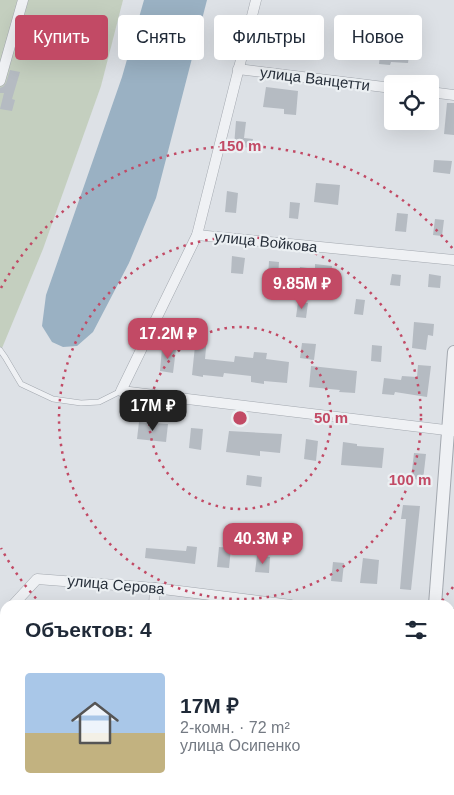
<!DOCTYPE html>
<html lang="ru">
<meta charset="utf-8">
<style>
:root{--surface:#fff;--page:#f2f2f3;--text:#1f2937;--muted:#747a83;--line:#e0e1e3;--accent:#c24a65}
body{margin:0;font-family:Helvetica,sans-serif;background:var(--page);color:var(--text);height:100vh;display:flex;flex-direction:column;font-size:19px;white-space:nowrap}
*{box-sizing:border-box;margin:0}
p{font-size:16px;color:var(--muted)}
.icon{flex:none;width:28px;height:28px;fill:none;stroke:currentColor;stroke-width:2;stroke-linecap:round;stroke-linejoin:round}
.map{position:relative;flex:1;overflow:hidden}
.drawer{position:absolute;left:0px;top:600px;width:455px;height:195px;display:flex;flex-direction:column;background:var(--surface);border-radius:15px 15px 0 0;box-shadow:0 5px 20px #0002}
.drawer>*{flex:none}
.hud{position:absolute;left:15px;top:15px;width:425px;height:45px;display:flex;gap:10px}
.controls{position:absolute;left:384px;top:75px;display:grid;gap:10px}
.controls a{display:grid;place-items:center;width:55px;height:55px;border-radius:5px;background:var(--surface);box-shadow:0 5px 20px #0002;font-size:25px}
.price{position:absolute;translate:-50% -42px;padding:0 11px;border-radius:10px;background:var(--accent);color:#fff;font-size:16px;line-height:32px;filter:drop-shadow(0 1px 2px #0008)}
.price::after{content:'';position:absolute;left:50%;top:30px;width:15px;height:11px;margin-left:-8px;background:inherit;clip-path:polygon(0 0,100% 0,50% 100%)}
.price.active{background:#222;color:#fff}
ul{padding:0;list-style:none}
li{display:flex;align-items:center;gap:15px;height:125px;padding:0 25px}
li+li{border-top:1px solid var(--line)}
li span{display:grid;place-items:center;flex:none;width:140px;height:100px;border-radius:5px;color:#555}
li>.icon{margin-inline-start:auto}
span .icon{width:60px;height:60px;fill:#fffc;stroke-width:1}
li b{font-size:21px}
h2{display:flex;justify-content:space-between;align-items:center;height:60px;padding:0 25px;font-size:21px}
.tag{padding:0 18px;border-radius:5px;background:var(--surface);box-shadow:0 5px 20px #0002;font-size:18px;line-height:45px}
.tag.active{background:var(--accent);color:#fff}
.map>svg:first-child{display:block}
.built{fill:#cbd0d7}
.green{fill:#c4cfbf}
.water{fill:#9ab1c3}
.building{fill:#b5bbc2}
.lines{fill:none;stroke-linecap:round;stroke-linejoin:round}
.service-casing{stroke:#a3a8af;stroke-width:6}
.minor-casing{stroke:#a3a8af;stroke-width:11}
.tertiary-casing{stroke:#a3a8af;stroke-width:14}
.service{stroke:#eff1f4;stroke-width:5}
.minor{stroke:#eff1f4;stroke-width:10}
.tertiary{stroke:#eff1f4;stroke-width:12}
.ring{fill:none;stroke:#c24a65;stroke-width:2.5;stroke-dasharray:2.5 5}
.labels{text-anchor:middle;stroke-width:4.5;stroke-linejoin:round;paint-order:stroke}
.street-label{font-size:15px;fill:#28303b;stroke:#ecf0f3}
.centre{fill:#c24a65;stroke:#ecf0f3;stroke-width:2.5}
.ring-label{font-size:15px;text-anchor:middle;font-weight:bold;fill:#c24a65;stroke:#ecf0f3;stroke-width:4.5;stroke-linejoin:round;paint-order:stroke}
</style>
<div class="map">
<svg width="454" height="795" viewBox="0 0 454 795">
<rect width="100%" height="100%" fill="#dde1e6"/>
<polygon class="built" points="450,619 454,619 454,795 415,795 413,790 450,790"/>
<g class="green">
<polygon points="0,0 123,0 101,86 43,249 0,353"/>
<polygon points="450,756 454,765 454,795 416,795 414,790 450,790"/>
</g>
<polygon class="water" points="144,0 207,0 156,198 129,263 93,332 77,346 63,347 52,342 42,326 46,295 122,77"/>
<g class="building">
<polygon points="310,29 320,30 318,55 274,49 276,32 309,35"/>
<polygon points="399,38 411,39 408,63 391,62 390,65 379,64 381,45 398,47"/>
<polygon points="10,70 20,72 12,99 15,100 12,111 0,109 4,93 0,93 0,88 4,86 6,83"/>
<polygon points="266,87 298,91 296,115 284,114 284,109 263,107"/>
<polygon points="447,103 454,103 454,135 444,134"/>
<polygon points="236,121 246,122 244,138 253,139 251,148 234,146"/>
<polygon points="434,160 452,161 450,174 433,172"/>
<polygon points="316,183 340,185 338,205 314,202"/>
<polygon points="227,191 238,193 236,213 225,212"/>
<polygon points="290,202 300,203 298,219 289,218"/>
<polygon points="397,213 408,214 406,232 395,231"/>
<polygon points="435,219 444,220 442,236 433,235"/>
<polygon points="232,256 245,258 243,274 231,273"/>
<polygon points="269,261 279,262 278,278 268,277"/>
<polygon points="315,264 332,266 330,287 313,285 314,281 298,280 300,267 315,269"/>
<polygon points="392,274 401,275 400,286 390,285"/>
<polygon points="429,274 441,276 440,288 428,287"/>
<polygon points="356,299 365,300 363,315 354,314"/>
<polygon points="298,302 308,303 306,318 296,317"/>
<polygon points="414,322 434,324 433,336 428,335 426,350 412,348"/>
<polygon points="196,336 207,337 205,359 234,362 235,356 253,358 254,352 267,353 266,359 289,362 287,383 264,381 264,384 251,382 251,376 224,373 223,377 203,375 203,377 192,375"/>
<polygon points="302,343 316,344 314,360 300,358"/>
<polygon points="372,345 382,346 381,362 371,361"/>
<polygon points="162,348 176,349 173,373 160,371"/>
<polygon points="418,365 431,366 427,397 395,392 394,395 382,394 384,378 401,380 402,376 417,377"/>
<polygon points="311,366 357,371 355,393 339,392 340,390 309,387"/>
<polygon points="139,422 168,424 166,442 137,439"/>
<polygon points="191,428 203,429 201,450 189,448"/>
<polygon points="229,431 282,434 280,453 260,451 260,456 226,452"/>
<polygon points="306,439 318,441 316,461 304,459"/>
<polygon points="343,442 357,444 357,446 384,448 382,468 341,465"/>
<polygon points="414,453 426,454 423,480 411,479"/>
<polygon points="247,475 262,477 261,487 246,485"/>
<polygon points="403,505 420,506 411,590 400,589 406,519 401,519"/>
<polygon points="187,546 197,547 195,564 145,558 146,548 186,551"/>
<polygon points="219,547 231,548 229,568 217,567"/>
<polygon points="257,556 270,557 269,573 255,572"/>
<polygon points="363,558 379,560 377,584 360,583"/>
<polygon points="333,562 344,563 342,582 331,581"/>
</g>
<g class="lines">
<defs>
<polyline id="service" points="0,350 5,357 21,384 53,399 81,403 99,402 121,391"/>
<g id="minor">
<polyline points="256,0 197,235 121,391 454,431"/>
<polyline points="238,69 392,88"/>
<polyline points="0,81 23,0"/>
<polyline points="430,92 454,95"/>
<polyline points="197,235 454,260"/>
<polyline points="13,605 37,579 155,588 291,605"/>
<polyline points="154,605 155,588"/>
<polyline points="450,613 454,614"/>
<polyline points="0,636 5,624"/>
<polyline points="0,699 5,709"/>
<polyline points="46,790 48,795"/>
<polyline points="239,790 241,795"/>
<polyline points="363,795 374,790"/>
</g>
<g id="tertiary">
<polyline points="435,605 454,352"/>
<polyline points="402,790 404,795"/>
</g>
</defs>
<use href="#service" class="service-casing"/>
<use href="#minor" class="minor-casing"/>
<use href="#tertiary" class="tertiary-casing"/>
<use href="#service" class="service"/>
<use href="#minor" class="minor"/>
<use href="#tertiary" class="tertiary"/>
</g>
<g class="ring">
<circle cx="240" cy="418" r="91"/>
<circle cx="240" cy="418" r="181"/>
<path d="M453 587A272 272 0 0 1 439 604M41 604A272 272 0 0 1 1 548M1 288A272 272 0 0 1 453 249"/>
</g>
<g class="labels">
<g class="street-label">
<text transform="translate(315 79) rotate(7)" y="5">улица Ванцетти</text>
<text transform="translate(266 242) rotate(6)" y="5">улица Войкова</text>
<text transform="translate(116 585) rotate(5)" y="5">улица Серова</text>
</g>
</g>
<circle cx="240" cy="418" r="8" class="centre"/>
<g class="ring-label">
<text x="240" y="151">150 m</text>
<text x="331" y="423">50 m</text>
<text x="410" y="485">100 m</text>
</g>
</svg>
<div class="controls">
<a><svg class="icon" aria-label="locate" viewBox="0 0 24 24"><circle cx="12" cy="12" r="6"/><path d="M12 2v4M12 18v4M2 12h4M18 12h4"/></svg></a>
</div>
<b class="price" style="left:302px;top:310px">9.85M ₽</b>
<b class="price" style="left:168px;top:360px">17.2M ₽</b>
<b class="price active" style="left:153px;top:432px">17M ₽</b>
<b class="price" style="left:263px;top:565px">40.3M ₽</b>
<div class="hud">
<a class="tag active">Купить</a>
<a class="tag">Снять</a>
<a class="tag">Фильтры</a>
<a class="tag">Новое</a>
</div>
<section class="drawer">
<h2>Объектов: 4<svg class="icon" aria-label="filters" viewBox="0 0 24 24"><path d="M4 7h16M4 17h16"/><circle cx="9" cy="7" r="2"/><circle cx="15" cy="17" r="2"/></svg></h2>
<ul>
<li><span style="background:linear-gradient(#a9c7e8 60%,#c2b280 0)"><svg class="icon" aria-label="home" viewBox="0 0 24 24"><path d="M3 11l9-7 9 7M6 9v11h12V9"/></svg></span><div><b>17M ₽</b><p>2-комн. · 72 m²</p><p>улица Осипенко</p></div></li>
</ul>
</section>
</div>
